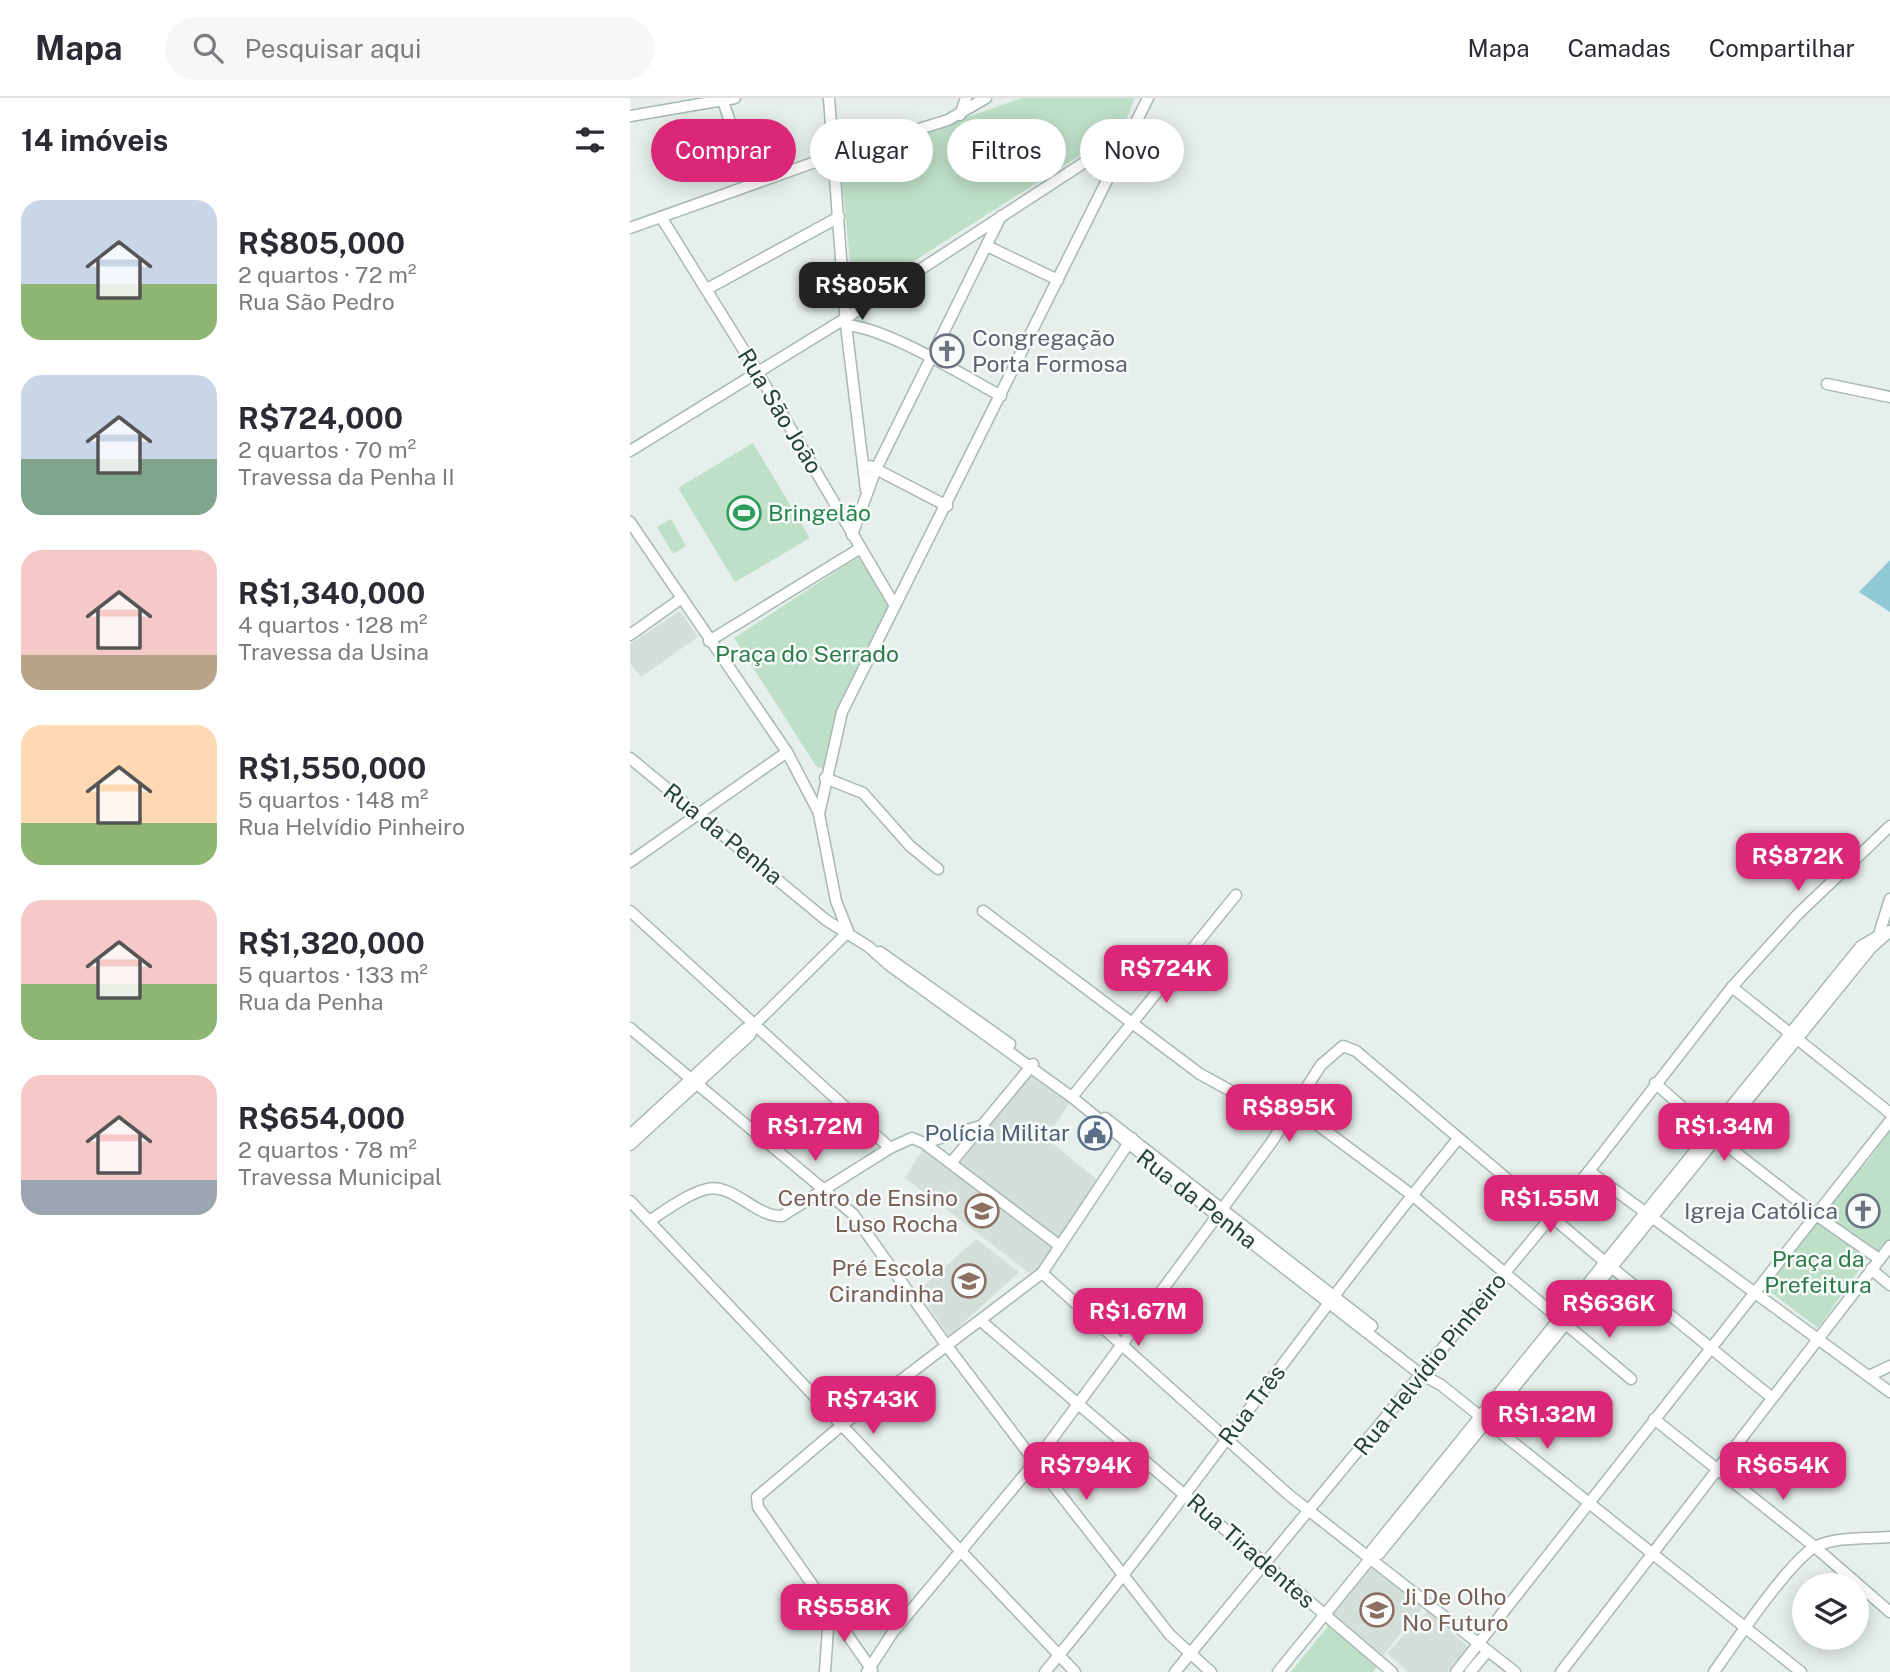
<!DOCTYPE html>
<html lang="pt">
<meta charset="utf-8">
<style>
:root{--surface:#fff;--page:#f7f7f7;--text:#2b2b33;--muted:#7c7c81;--line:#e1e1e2;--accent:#db2777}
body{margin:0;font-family:"Public Sans",sans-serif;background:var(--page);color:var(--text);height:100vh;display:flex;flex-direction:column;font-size:26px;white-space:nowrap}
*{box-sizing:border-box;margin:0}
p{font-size:23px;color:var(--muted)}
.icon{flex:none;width:38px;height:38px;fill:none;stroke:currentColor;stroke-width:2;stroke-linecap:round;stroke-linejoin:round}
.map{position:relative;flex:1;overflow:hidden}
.sheet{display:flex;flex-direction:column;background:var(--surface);width:630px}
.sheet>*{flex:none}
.guide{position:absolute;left:21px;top:21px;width:665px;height:63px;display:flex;gap:14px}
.controls{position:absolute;left:1162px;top:1475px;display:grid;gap:14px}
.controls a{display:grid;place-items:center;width:77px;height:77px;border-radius:50%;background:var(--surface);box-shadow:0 4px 18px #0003;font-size:35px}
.price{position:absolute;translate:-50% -60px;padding:0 16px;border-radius:14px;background:var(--accent);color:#fff;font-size:23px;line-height:46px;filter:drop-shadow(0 2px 4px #0008)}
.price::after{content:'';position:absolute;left:50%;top:42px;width:21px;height:16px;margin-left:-10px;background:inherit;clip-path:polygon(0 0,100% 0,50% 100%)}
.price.current{background:#222;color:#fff}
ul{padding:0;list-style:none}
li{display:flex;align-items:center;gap:21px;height:175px;padding:0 21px}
li span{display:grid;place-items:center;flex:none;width:196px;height:140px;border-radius:21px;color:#555}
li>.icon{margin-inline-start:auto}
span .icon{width:84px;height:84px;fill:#fffc;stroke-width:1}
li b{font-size:30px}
h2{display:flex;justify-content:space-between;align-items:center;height:84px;padding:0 21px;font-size:30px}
.pill{padding:0 24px;border-radius:32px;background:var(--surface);box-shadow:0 4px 18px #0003;font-size:24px;line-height:63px}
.pill.current{background:var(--accent);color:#fff}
header{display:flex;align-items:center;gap:42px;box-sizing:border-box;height:98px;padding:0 35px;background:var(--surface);border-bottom:2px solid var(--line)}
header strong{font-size:33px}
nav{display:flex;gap:38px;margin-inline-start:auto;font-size:24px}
.search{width:490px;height:63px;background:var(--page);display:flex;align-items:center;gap:18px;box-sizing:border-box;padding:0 24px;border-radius:38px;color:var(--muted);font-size:26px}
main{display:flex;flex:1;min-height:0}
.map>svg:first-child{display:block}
.built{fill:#d4dfda}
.green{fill:#bfe0c8}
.water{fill:#8ec9d4}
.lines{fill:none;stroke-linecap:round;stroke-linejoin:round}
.minor-casing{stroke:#a8b8b2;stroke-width:13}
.minor{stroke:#fff;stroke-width:10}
.labels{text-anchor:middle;stroke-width:5;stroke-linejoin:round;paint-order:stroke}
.worship-label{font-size:23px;fill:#5b616d;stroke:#f7fbf9;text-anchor:start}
.street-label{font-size:23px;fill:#24423a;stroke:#f7fbf9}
.leisure-label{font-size:23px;fill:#27864d;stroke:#f7fbf9;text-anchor:start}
.park-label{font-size:23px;fill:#2d7a4b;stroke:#f7fbf9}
.service-label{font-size:23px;fill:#4e5e75;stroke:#f7fbf9;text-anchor:end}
.education-label{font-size:23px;fill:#785e54;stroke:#f7fbf9;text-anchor:end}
</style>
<header>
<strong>Mapa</strong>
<div class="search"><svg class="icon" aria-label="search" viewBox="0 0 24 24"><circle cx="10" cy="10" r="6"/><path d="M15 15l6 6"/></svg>Pesquisar aqui</div>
<nav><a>Mapa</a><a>Camadas</a><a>Compartilhar</a></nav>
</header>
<main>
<section class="sheet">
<h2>14 imóveis<svg class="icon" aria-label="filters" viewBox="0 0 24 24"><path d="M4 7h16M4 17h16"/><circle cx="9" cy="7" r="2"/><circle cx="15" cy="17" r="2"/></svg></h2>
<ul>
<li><span style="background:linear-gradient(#c9d6e8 60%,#8fb573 0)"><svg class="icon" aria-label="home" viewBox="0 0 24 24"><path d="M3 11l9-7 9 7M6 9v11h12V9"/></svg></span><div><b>R$805,000</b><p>2 quartos · 72 m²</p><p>Rua São Pedro</p></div></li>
<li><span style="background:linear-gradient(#c9d6e8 60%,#7fa58c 0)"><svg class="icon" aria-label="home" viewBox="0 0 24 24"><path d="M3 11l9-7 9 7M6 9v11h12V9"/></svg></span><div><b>R$724,000</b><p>2 quartos · 70 m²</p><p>Travessa da Penha II</p></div></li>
<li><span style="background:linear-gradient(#f6c9c9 75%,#b9a48a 0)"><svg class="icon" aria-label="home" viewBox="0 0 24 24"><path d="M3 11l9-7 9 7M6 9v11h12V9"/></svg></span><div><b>R$1,340,000</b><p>4 quartos · 128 m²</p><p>Travessa da Usina</p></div></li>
<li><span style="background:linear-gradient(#ffd9b3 70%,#8fb573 0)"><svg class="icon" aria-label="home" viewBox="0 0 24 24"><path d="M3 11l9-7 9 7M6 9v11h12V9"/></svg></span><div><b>R$1,550,000</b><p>5 quartos · 148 m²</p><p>Rua Helvídio Pinheiro</p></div></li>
<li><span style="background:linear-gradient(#f6c9c9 60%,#8fb573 0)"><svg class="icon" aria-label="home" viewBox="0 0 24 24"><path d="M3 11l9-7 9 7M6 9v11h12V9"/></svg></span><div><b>R$1,320,000</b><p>5 quartos · 133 m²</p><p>Rua da Penha</p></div></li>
<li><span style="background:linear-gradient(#f6c9c9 75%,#9aa5b1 0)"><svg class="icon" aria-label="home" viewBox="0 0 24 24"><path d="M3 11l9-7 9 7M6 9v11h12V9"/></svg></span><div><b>R$654,000</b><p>2 quartos · 78 m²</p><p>Travessa Municipal</p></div></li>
</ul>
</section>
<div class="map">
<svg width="1260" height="1574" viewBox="0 0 1260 1574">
<rect width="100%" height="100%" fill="#e6efeb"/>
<g class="built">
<polygon points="50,513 68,539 11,579 0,565 0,546"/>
<polygon points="405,971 443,1000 416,1040 470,1084 406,1180 275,1080 297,1044 323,1064"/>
<polygon points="346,1141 389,1174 319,1238 288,1193"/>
<polygon points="741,1467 792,1510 753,1557 701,1513"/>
<polygon points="797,1513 838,1549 817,1574 778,1574 757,1555"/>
</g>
<g class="green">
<polygon points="392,0 505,0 493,30 224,201 210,63"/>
<polygon points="123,345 180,440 105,484 48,390"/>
<polygon points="41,421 56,448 43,456 27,429"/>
<polygon points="228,459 262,507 212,604 193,671 186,668 104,540"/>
<polygon points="1260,1032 1260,1148 1249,1161 1186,1117 1238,1063"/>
<polygon points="1188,1123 1237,1161 1188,1230 1135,1190"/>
<polygon points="699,1527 748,1567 743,1574 661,1574"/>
</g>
<polygon class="water" points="1260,462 1260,514 1229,494"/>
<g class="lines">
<defs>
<g id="minor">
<polyline points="92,0 121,86"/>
<polyline points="199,0 216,227 236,392"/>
<polyline points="330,17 336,0"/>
<polyline points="0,18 105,0"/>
<polyline points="31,119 128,275 265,508"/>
<polyline points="0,130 202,58 318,22 356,0"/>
<polyline points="357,148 428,182"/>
<polyline points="77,191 209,119"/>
<path d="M216 227C257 230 333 277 371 298"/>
<polyline points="1197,286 1260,299"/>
<polyline points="0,353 216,220 501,34"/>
<polyline points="240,368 317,408"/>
<polyline points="0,424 157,654 189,715"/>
<polyline points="222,437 246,371 371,118"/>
<polyline points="0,537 52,500"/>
<polyline points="79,543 229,451"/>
<polyline points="0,660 196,822 239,849 259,867 443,1000 586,1117 789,1275 811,1287 1171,1574"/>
<polyline points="195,680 233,695 280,748 308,771"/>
<polyline points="0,764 157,654"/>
<polyline points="0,813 260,1050"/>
<polyline points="353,813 570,976 656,1023"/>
<polyline points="218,833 206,803 189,716 212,614 518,0"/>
<polyline points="1249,836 1260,801"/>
<polyline points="250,854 380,946"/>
<polyline points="1102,889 1260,1015"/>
<polyline points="0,930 223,1116 317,1248 405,1364 540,1537 581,1574"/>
<polyline points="1025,985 1087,1040 1186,1117 1249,1161"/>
<polyline points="442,999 606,797"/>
<polyline points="665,1010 782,1097 1001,1281"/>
<polyline points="475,1020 742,1228"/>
<polyline points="0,1037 115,931 125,926"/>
<polyline points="294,1045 354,1027"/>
<polyline points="0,1047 120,937 125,926 218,834"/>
<polyline points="321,1065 403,966"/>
<polyline points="959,1073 1260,1294"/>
<polyline points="0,1103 445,1574"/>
<path d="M19 1123C36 1112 57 1096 77 1091 103 1085 125 1119 152 1118L260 1050 282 1040 294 1045 430 1148"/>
<polyline points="1241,1171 1260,1187"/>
<polyline points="412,1175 659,1397 885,1574"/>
<polyline points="351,1223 762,1574"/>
<polyline points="1239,1278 1260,1268"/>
<polyline points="1024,1321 1185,1449 1260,1514"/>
<polyline points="740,1461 742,1452 1231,848 1255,834"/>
<polyline points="242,1572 128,1409 127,1399 212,1327 412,1175 502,1040"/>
<polyline points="195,1574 199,1515"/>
<polyline points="237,1574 263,1534 405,1364 641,1045 691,967 713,948 726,953 975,1164 1141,1299"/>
<path d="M415 1574C559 1401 685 1214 828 1041"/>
<polyline points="545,1574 959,1073 1102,889 1168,816 1260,728"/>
<polyline points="648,1574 740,1461 749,1456 1241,850 1260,833"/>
<polyline points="826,1574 1260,1023"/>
<polyline points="840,1574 857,1554"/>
<polyline points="931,1574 1260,1148"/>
<path d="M1084 1574C1104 1546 1159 1463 1185 1449 1206 1438 1238 1441 1260 1439"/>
</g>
</defs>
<use href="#minor" class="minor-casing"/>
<use href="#minor" class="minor"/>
</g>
<defs>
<symbol id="church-ring" viewBox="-11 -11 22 22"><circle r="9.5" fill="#f7fbf9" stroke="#6b7280" stroke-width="1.5"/><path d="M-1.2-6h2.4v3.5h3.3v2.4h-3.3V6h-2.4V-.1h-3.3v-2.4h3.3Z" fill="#6b7280"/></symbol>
<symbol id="stadium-ring" viewBox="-11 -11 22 22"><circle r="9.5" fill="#f7fbf9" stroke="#2e9e5b" stroke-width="1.5"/><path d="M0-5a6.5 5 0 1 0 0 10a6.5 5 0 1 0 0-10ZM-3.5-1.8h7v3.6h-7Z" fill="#2e9e5b"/></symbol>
<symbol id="civic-ring" viewBox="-11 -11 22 22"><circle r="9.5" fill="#f7fbf9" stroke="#5c6f8a" stroke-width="1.5"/><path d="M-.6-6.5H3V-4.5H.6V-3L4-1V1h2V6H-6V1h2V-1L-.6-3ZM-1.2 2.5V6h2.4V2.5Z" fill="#5c6f8a"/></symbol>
<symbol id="school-ring" viewBox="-11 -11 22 22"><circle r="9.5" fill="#f7fbf9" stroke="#8d6e63" stroke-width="1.5"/><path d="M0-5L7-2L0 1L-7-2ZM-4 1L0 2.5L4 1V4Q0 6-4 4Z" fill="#8d6e63"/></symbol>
</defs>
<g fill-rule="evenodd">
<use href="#church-ring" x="298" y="234" width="38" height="38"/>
<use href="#stadium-ring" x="95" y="396" width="38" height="38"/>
<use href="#civic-ring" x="446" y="1016" width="38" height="38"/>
<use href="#school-ring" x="333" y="1094" width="38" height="38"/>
<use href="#church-ring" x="1214" y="1094" width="38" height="38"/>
<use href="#school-ring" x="320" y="1164" width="38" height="38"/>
<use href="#school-ring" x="728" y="1493" width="38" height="38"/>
</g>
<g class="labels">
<g class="worship-label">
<text x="342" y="248">Congregação<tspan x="342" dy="26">Porta Formosa</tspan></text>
<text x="1208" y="1121" text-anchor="end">Igreja Católica</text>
</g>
<g class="street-label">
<text transform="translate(150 313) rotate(59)" y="8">Rua São João</text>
<text transform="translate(93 736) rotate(39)" y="8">Rua da Penha</text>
<text transform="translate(567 1101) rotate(38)" y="8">Rua da Penha</text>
<text transform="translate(800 1266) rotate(-51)" y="8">Rua Helvídio Pinheiro</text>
<text transform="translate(622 1307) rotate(-53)" y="8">Rua Três</text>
<text transform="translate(621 1453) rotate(41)" y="8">Rua Tiradentes</text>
</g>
<g class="leisure-label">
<text x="138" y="423">Bringelão</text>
</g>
<g class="park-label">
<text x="177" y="564">Praça do Serrado</text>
<text x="1188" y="1169">Praça da<tspan x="1188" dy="26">Prefeitura</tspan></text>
</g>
<g class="service-label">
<text x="440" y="1043">Polícia Militar</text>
</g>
<g class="education-label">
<text x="328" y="1108">Centro de Ensino<tspan x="328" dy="26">Luso Rocha</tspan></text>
<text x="314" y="1178">Pré Escola<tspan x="314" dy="26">Cirandinha</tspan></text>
<text x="772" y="1507" text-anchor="start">Ji De Olho<tspan x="772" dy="26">No Futuro</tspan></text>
</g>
</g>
</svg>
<div class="controls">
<a><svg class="icon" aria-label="layers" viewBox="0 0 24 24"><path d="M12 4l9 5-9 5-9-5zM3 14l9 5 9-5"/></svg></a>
</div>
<b class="price current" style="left:232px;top:224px">R$805K</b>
<b class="price" style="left:1168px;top:795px">R$872K</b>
<b class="price" style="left:536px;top:907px">R$724K</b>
<b class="price" style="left:659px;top:1046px">R$895K</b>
<b class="price" style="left:185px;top:1065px">R$1.72M</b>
<b class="price" style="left:1094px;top:1065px">R$1.34M</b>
<b class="price" style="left:920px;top:1137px">R$1.55M</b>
<b class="price" style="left:979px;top:1242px">R$636K</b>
<b class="price" style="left:508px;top:1250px">R$1.67M</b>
<b class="price" style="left:243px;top:1338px">R$743K</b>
<b class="price" style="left:917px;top:1353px">R$1.32M</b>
<b class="price" style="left:456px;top:1404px">R$794K</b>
<b class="price" style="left:1153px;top:1404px">R$654K</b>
<b class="price" style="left:214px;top:1546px">R$558K</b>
<div class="guide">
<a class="pill current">Comprar</a>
<a class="pill">Alugar</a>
<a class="pill">Filtros</a>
<a class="pill">Novo</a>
</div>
</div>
</main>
